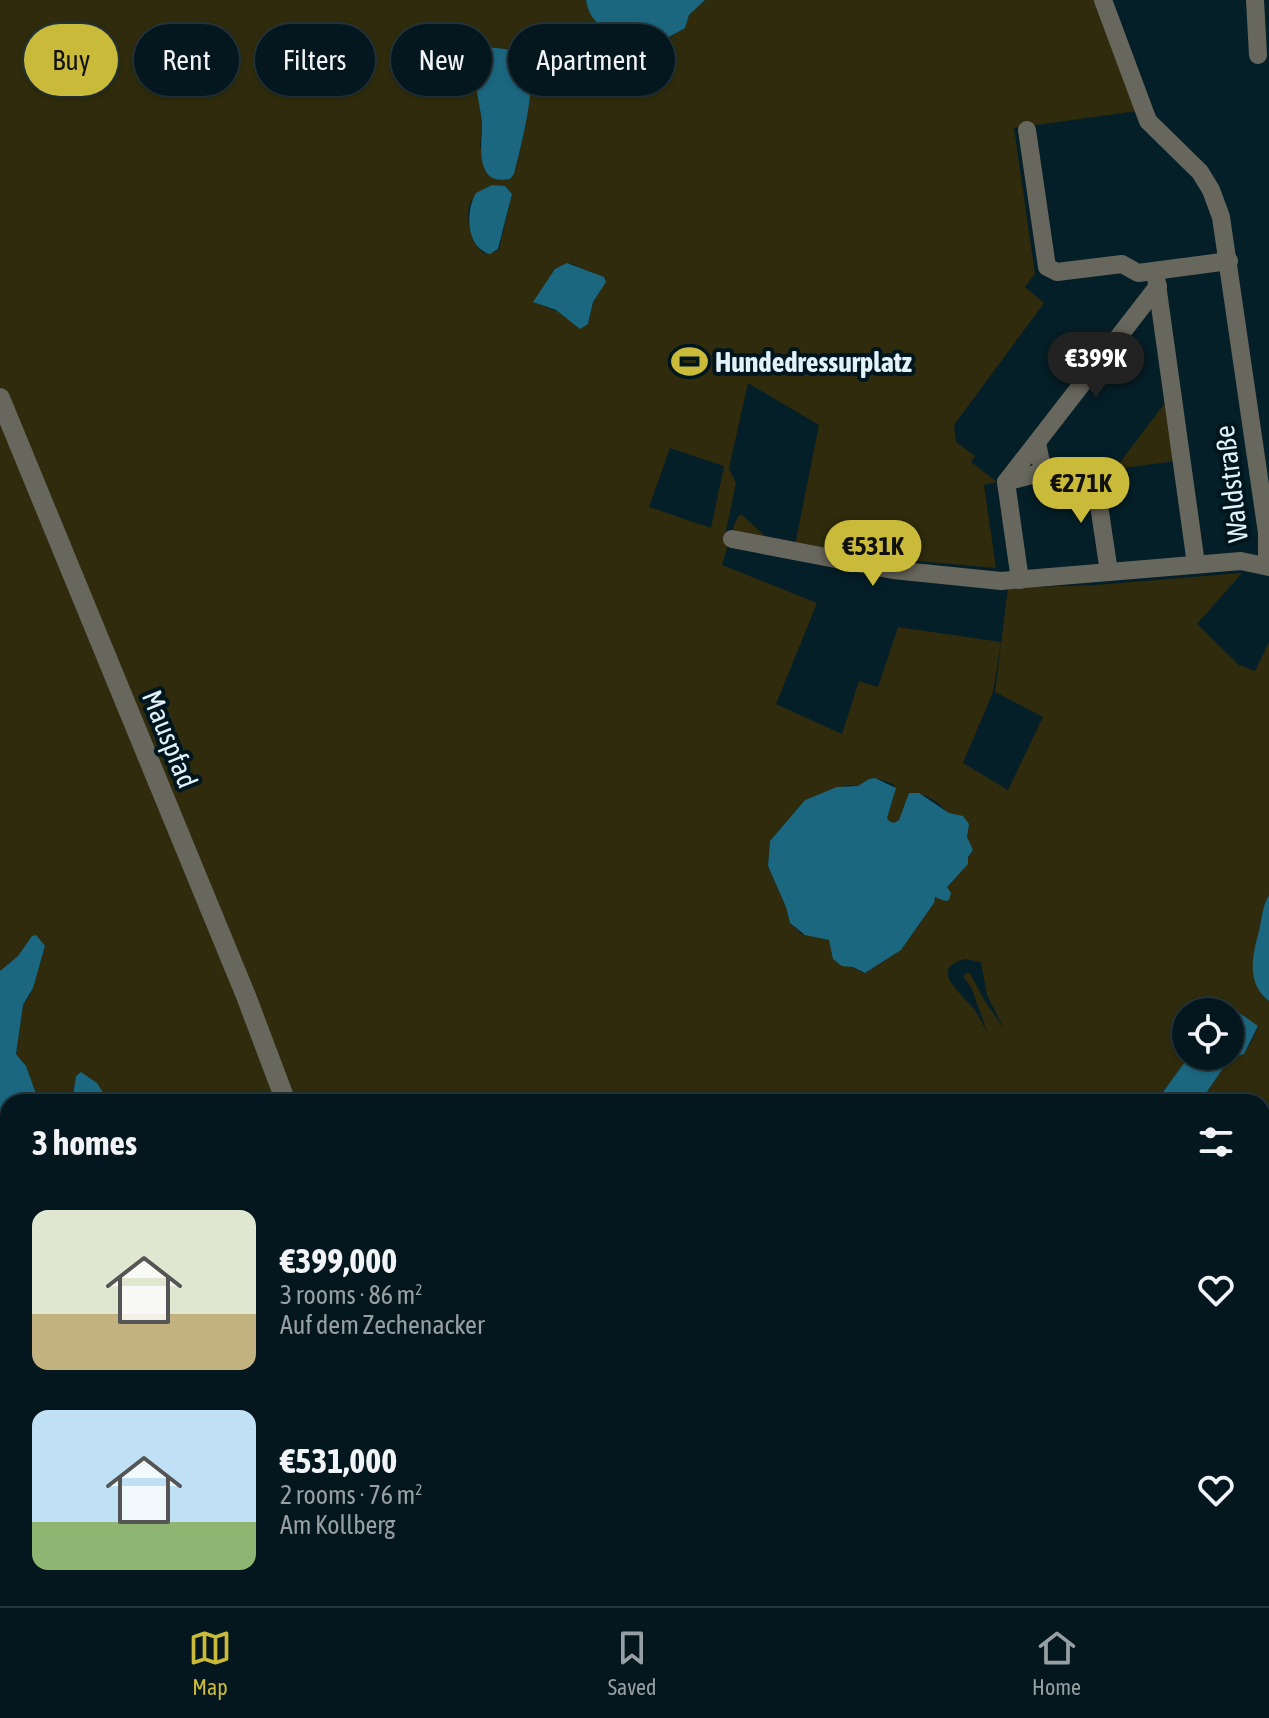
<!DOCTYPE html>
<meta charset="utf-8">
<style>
:root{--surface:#04171e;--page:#12242b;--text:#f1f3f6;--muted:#979fa4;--line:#25363c;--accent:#caba3a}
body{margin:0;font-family:"Asap Condensed",sans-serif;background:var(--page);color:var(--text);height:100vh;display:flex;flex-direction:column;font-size:30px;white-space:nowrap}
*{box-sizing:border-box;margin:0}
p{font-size:26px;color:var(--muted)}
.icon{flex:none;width:44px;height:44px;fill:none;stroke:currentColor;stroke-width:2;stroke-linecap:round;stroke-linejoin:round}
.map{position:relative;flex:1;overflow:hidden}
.drawer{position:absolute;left:0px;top:1094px;width:1270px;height:512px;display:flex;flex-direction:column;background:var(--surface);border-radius:24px 24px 0 0;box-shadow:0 2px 6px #0004,0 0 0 2px var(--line)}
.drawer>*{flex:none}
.top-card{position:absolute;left:24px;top:24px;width:800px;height:72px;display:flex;gap:16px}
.buttons{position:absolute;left:1172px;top:998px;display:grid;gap:16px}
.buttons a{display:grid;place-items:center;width:72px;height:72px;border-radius:50%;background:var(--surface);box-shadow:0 2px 6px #0004,0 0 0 2px var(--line);font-size:40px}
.price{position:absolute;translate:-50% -68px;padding:0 18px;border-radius:28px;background:var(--accent);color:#111;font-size:26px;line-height:52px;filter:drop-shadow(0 2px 4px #0008)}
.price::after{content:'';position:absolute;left:50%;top:48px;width:24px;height:18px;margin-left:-12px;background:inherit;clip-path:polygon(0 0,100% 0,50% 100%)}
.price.selected{background:#222;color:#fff}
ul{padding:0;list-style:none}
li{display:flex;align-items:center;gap:24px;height:200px;padding:0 32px}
li span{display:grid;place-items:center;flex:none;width:224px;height:160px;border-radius:16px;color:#555}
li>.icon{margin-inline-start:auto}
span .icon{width:96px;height:96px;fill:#fffc;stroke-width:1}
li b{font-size:34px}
h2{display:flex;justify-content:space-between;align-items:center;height:96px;padding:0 32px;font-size:34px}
.tag{padding:0 28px;border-radius:36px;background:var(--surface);box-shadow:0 2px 6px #0004,0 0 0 2px var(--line);font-size:28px;line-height:72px}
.tag.selected{background:var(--accent);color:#111}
.menu{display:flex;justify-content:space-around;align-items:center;height:112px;border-top:2px solid var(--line);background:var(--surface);font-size:22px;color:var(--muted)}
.menu a{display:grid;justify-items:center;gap:4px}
.menu .selected{color:var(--accent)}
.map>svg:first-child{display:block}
.green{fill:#2f2b0c;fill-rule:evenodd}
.water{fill:#1b6780}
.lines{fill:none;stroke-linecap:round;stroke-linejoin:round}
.minor{stroke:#68675d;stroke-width:18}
.tertiary{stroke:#68675d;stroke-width:20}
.labels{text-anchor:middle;stroke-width:8;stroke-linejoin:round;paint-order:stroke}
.poi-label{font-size:28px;font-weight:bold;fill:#e3f2f8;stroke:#00161f;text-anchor:start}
.street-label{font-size:28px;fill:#e3f2f8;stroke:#00161f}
</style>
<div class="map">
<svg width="1269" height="1606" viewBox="0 0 1269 1606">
<rect width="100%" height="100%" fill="#051f28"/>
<g class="green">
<path d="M0 0H586C588 12 593 22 604 28L667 38 685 28 689 15 705 0H1095L1137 111 1014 128 1035 274 1025 287 1044 303 954 425 956 442 975 456 971 462 997 482 984 485 996 568 839 554 795 545 819 425 748 383 729 468 736 483 726 531 728 545 722 565 817 603 776 704 842 734 859 681 878 687 898 627 1001 642 993 692 963 763 1008 790 1043 717 995 692 1008 588 1096 585 1242 573 1197 624 1239 665 1255 671 1269 642V895C1262 907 1262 918 1259 931 1253 955 1247 983 1269 1001V1248L1262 1256V1102H1200L1230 1058 1236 1055H1242L1251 1043 1258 1027 1238 1012 1232 1015 1230 1012H1186V1056H1189L1156 1102H109L97 1083 81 1072 76 1076 72 1102H39L26 1066 16 1054 23 1005 30 995 45 947 32 936 18 956 0 971ZM487 47 524 51C536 92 524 134 514 174L485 170 480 145 482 126 476 74 479 55ZM492 185 505 186 512 194 499 249 495 252 483 253C471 241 461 210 475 196 480 192 487 188 492 185ZM570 263 606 279 593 302 588 324 534 302 555 269ZM670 448 724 466 711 528 649 507ZM875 778 893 784 895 791 887 818 889 821 894 823 899 820 909 793C941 792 958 827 973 850L947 887 945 901 940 897 933 898 934 903 901 950 865 973C852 969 834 953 829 940L802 934 790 923 787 909 768 866 770 841 805 800 848 785 858 786 869 779ZM965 959 981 962 987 995 1004 1029 983 998 970 973 968 972 963 976 972 989 987 1032C983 1025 979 1016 974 1009 964 995 926 969 965 959Z"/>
<polygon points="1168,399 1176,461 1115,469"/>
<polygon points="739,515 742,515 765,536 735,533 733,527"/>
<polygon points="0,1290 5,1294 8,1308 8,1598 191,1598 189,1606 0,1606"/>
<polygon points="246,1598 487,1598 475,1606 241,1606"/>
</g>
<g class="water">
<path d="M586 0H705L689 15 685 28 667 38 605 28C593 22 588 12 586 0Z"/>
<path d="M487 47 524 51C542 72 520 149 514 174L510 179C502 180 492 181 487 173 478 160 482 139 482 124 481 103 465 61 487 47Z"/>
<path d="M492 185 505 186 512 194 498 249 490 254C466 248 465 211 476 193Z"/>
<polygon points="567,263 604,277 606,282 593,302 588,324 580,329 556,310 533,302 555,269"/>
<polygon points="875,778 896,788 887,818 889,821 894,823 899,820 909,793 919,793 949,813 963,816 969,824 967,837 973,850 968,857 968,864 947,887 951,893 949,900 945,901 935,897 934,903 901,950 865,973 853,967 842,966 833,959 829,940 805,935 790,923 786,907 768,866 770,841 805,800 837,787 858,786 869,779"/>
<path d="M1269 895V1001C1246 983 1252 957 1259 931 1262 918 1262 907 1269 895Z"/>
<polygon points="36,935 45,946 33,988 23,1005 16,1054 26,1066 39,1102 8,1102 8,1308 5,1295 0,1290 0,971 18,956 32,936"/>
<polygon points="1238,1012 1258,1026 1244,1054 1230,1058 1200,1102 1156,1102 1189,1056 1230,1056 1230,1015"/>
<polygon points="81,1072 97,1083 109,1102 72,1102 76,1076"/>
</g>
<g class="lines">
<g class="minor">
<polyline points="1103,0 1148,121 1200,172 1211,190 1221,217 1267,533 1267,566"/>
<polyline points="1255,0 1258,55"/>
<polyline points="1027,130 1047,267 1057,272 1122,264 1138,273 1229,261"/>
<polyline points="1156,277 1196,564"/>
<polyline points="1094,472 1109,572"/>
<polyline points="1006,482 1043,472 1037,443"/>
<polyline points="732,539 893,570 1001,581 1241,561 1269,567"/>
<polyline points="1020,580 1006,482 1158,286"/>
<polyline points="1262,1276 1269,1266"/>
<polyline points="1262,1558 1269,1560"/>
<polyline points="504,1606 509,1598"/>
<polyline points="766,1606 768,1598"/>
<polyline points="940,1606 942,1598"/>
<polyline points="1064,1606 1066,1598"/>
</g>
<g class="tertiary">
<polyline points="0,398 246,996 286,1102"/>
<polyline points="231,1606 236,1598"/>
</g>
</g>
<defs>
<symbol id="stadium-bare" viewBox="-9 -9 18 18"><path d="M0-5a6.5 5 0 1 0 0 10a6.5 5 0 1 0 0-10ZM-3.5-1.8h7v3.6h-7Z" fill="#caba3a" stroke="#00161f" stroke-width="2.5" paint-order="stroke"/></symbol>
</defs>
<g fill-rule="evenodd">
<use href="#stadium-bare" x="664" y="336" width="51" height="51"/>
</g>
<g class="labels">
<g class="poi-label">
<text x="715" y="372">Hundedressurplatz</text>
</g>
<g class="street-label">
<text transform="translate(1231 484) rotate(-97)" y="10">Waldstraße</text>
<text transform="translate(170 739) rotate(68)" y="10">Mauspfad</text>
</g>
</g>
</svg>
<div class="buttons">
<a><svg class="icon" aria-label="locate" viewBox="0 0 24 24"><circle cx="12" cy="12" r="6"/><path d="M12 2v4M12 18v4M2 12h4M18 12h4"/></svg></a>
</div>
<b class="price selected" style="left:1096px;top:400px">€399K</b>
<b class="price" style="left:1081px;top:525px">€271K</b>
<b class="price" style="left:873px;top:588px">€531K</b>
<div class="top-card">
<a class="tag selected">Buy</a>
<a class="tag">Rent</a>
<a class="tag">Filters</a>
<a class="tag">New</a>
<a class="tag">Apartment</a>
</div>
<section class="drawer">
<h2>3 homes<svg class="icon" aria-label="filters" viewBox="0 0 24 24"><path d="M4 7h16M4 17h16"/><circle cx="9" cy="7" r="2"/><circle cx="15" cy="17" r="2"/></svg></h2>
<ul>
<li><span style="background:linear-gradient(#dfe7d0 65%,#c2b280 0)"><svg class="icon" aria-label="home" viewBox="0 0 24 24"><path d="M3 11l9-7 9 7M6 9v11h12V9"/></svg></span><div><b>€399,000</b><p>3 rooms · 86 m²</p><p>Auf dem Zechenacker</p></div><svg class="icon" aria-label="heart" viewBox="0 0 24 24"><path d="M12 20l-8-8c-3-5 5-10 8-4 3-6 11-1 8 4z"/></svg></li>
<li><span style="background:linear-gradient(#bfe0f5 70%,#8fb573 0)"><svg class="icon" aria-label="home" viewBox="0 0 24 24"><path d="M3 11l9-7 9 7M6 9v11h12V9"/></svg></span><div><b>€531,000</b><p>2 rooms · 76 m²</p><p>Am Kollberg</p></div><svg class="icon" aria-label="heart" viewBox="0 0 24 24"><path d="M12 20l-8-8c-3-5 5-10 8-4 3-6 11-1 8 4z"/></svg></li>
</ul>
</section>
</div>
<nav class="menu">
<a class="selected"><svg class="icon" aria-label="map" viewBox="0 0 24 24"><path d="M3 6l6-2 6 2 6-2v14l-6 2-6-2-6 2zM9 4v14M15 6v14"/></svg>Map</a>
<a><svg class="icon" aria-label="saved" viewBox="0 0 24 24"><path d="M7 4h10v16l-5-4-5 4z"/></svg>Saved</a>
<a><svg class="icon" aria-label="home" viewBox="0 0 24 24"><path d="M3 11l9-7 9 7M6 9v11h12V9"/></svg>Home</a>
</nav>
